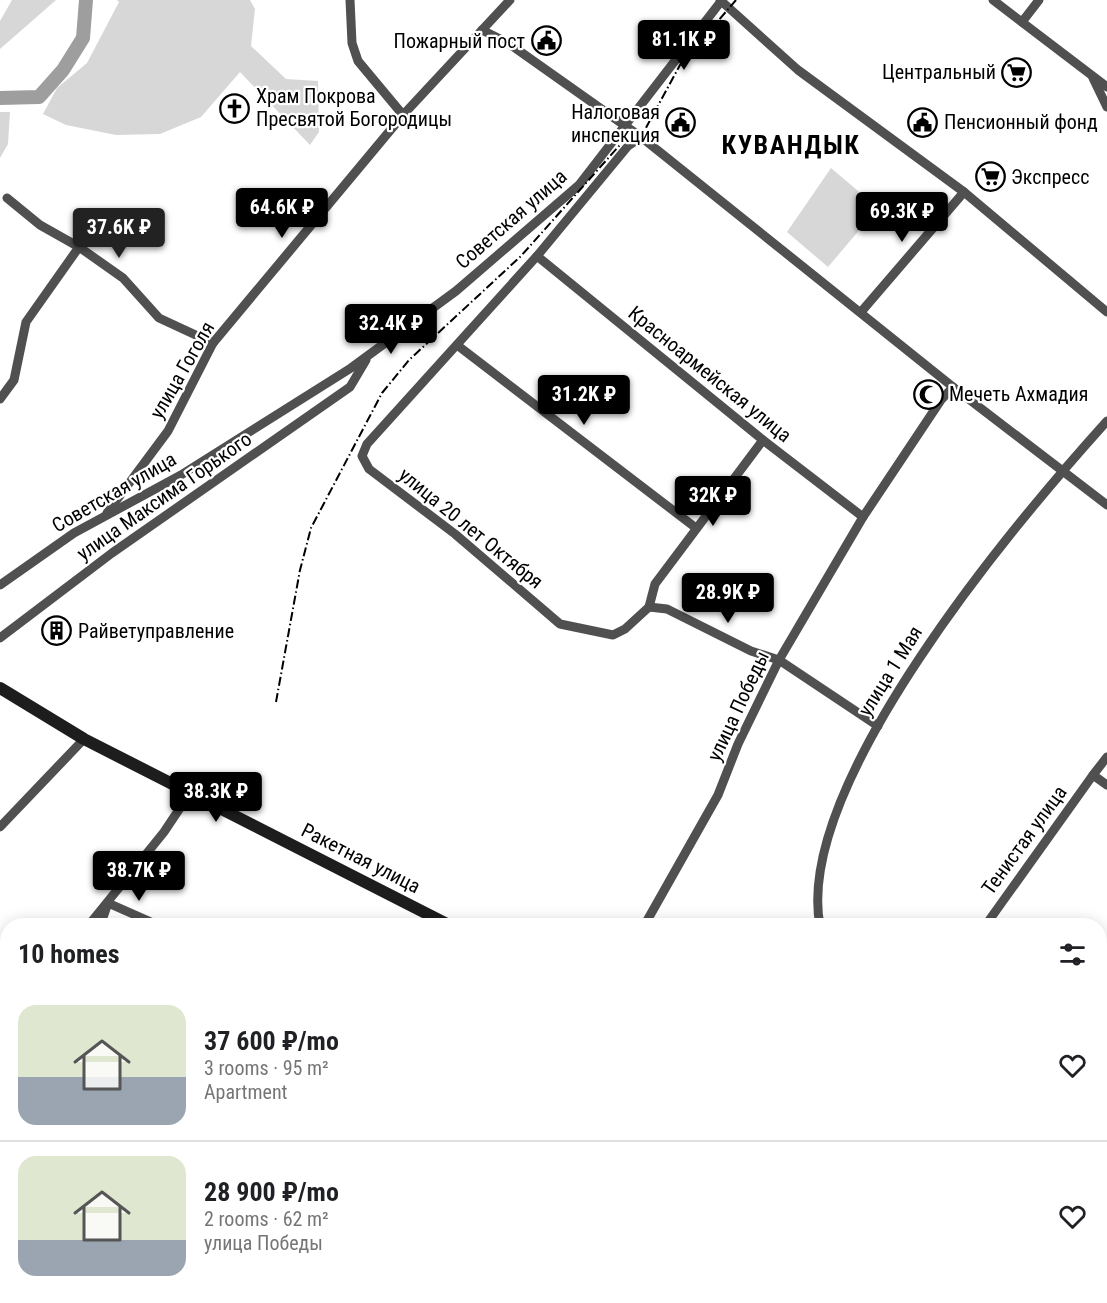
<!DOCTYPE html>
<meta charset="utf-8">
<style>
:root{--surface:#fff;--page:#f2f2f2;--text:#202124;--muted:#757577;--line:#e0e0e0;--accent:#000}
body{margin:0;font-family:"Roboto Condensed",sans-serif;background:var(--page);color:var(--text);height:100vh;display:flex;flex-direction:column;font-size:22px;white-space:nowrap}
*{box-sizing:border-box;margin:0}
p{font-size:20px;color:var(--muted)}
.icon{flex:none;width:33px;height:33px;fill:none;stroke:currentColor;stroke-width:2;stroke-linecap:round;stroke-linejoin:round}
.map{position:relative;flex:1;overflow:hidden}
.side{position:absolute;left:0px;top:918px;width:1107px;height:386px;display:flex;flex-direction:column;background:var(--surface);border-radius:24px 24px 0 0;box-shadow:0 3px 15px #0003}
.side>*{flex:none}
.price{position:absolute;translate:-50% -51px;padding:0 14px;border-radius:6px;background:var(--accent);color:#fff;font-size:20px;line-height:39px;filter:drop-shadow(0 2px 3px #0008)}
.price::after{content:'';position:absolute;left:50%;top:36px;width:18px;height:14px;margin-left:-9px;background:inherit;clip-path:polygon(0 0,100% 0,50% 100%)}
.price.current{background:#222;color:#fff}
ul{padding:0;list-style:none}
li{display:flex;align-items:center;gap:18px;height:150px;padding:0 18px}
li+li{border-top:2px solid var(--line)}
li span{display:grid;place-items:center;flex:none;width:168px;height:120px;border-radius:18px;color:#555}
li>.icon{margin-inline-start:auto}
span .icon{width:72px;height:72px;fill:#fffc;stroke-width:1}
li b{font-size:26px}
h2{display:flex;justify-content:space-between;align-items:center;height:72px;padding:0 18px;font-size:26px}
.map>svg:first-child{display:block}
.green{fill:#d7d7d7}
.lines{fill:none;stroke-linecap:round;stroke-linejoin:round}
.river{stroke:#9e9e9e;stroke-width:14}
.street{stroke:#505050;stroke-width:9}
.secondary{stroke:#1d1d1d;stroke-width:12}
.rail{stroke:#000;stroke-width:2;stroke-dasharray:9 3 1.5 3;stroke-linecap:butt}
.labels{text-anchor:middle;stroke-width:4.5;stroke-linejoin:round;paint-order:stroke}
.poi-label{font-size:20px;fill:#000;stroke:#fff;text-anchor:start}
.street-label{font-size:20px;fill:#000;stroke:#fff}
.district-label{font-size:26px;font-weight:bold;letter-spacing:1.5px;fill:#000;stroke:#fff}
</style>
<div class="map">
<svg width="1107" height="1303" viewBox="0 0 1107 1303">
<rect width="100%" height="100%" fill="#fff"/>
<g class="green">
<polygon points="12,0 56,0 0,49 0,21"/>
<polygon points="117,0 250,0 255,9 251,46 286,79 318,81 319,132 310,145 240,72 201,117 160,134 116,135 66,125 43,114 57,88 87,63 119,2"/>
<polygon points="0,112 10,112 8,144 0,158"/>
<polygon points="831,168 878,208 828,267 787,232"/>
</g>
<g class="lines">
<polyline class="river" points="0,98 39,97 63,70 83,38 86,0"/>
<g class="street">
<polyline points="350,0 352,43 358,61 403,115"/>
<polyline points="720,0 798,70 964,192 1107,312"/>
<polyline points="993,0 1107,87"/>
<polyline points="1022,22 1039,0"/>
<polyline points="482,30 508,43 641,137 953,387 1107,505"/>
<polyline points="1093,78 1107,107"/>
<polyline points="641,137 628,146 537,256 367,444 362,456 369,469 455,534 560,624 613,635 625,629 649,607 667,609 751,651 779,660 878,726"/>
<polyline points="7,198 40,225 79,247 123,278 159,318 213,343"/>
<polyline points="537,256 763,440 863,517"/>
<polyline points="861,312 964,192"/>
<polyline points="457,345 696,528"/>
<polyline points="0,399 14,380 26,322 79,247"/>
<polyline points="107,513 168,431 213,343 403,115 510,0"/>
<polyline points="0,585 74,533 181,475 351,368 456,291 579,185 722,0"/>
<polyline points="649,607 655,584 763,440"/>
<polyline points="0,638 112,553 350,387 366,360"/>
<polyline points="1107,757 1093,775 1107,785"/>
<polyline points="0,827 84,739"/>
<polyline points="88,926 164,832 190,793"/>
<polyline points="100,926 108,903 160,926"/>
<polyline points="644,926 718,795 738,744 779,660 863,517 941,400 953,387"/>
<path d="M820 926C793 785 1016 522 1107 421"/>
<polyline points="985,926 1093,775"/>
<polyline points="1100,954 1107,946"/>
<polyline points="0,1024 8,1016"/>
<polyline points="1100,1112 1107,1117"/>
<polyline points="1100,1138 1107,1128"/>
<polyline points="0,1214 8,1204"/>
<polyline points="1100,1274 1107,1281"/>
<polyline points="451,1296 462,1303"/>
<polyline points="771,1296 773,1303"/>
<polyline points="71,1303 76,1296"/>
<polyline points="200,1303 205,1296"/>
<polyline points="327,1303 332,1296"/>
<polyline points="671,1303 674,1296"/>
<polyline points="957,1303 957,1296"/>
</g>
<g class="secondary">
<polyline points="0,688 84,739 451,926"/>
<polyline points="893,1296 895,1303"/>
</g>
<polyline class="rail" points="276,702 300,570 311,528 382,393 409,360 521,256 627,137 641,137 680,65 736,0"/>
</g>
<defs>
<symbol id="civic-ring" viewBox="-11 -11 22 22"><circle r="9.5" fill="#fff" stroke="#000" stroke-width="1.5"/><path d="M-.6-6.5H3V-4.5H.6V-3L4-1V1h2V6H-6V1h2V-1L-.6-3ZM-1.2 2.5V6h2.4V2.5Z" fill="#000"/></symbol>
<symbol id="supermarket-ring" viewBox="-11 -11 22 22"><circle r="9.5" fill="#fff" stroke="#000" stroke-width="1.5"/><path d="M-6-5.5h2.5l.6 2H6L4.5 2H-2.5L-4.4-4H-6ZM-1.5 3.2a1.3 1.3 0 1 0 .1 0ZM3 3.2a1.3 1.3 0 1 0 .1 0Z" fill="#000"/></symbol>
<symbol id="church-ring" viewBox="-11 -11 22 22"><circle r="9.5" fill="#fff" stroke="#000" stroke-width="1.5"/><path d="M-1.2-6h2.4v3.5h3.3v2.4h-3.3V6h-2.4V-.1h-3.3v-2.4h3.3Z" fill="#000"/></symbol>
<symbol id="mosque-ring" viewBox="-11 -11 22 22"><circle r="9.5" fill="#fff" stroke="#000" stroke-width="1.5"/><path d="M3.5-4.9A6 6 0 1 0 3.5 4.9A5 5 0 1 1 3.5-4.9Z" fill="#000"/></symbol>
<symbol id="building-ring" viewBox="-11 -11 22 22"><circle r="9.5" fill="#fff" stroke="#000" stroke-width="1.5"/><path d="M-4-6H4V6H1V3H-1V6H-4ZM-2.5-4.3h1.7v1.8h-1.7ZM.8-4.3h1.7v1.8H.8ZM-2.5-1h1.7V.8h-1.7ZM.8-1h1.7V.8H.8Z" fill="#000"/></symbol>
</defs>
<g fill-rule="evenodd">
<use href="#civic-ring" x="530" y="24" width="33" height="33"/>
<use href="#supermarket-ring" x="1000" y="56" width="33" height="33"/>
<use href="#church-ring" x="218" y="92" width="33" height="33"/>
<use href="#civic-ring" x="906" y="106" width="33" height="33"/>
<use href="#civic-ring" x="664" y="106" width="33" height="33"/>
<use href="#supermarket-ring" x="974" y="160" width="33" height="33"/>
<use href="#mosque-ring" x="912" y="378" width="33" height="33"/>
<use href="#building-ring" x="40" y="614" width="33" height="33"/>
</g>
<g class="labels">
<g class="poi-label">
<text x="525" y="48" text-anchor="end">Пожарный пост</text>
<text x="996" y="79" text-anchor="end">Центральный</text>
<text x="256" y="103">Храм Покрова<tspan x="256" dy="23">Пресвятой Богородицы</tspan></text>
<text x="660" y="119" text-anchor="end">Налоговая<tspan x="660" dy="23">инспекция</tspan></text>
<text x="944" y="129">Пенсионный фонд</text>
<text x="1011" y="184">Экспресс</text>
<text x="949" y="401">Мечеть Ахмадия</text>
<text x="78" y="638">Райветуправление</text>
</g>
<g class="street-label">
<text transform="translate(511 219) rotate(-41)" y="7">Советская улица</text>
<text transform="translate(182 370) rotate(-60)" y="7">улица Гоголя</text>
<text transform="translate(710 374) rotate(39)" y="7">Красноармейская улица</text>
<text transform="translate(114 492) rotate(-30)" y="7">Советская улица</text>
<text transform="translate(164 496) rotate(-35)" y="7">улица Максима Горького</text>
<text transform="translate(471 528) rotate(39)" y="7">улица 20 лет Октября</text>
<text transform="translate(890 671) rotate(-58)" y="7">улица 1 Мая</text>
<text transform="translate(738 706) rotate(-65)" y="7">улица Победы</text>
<text transform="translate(1024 840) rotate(-54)" y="7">Тенистая улица</text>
<text transform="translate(361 858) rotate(27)" y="7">Ракетная улица</text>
</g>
<g class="district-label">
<text x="791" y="154">КУВАНДЫК</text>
</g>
</g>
</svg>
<b class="price" style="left:684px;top:71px">81.1K ₽</b>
<b class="price" style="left:282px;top:239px">64.6K ₽</b>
<b class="price" style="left:902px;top:243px">69.3K ₽</b>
<b class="price current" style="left:119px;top:259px">37.6K ₽</b>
<b class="price" style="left:391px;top:355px">32.4K ₽</b>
<b class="price" style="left:584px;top:426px">31.2K ₽</b>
<b class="price" style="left:713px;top:527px">32K ₽</b>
<b class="price" style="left:728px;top:624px">28.9K ₽</b>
<b class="price" style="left:216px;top:823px">38.3K ₽</b>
<b class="price" style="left:139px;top:902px">38.7K ₽</b>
<section class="side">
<h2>10 homes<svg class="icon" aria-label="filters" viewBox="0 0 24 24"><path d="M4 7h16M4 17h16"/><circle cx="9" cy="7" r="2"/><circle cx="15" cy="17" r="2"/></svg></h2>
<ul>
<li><span style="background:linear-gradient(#dfe7d0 60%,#9aa5b1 0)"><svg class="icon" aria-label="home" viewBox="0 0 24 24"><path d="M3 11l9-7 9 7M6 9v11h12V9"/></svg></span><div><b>37 600 ₽/mo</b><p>3 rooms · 95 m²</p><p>Apartment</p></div><svg class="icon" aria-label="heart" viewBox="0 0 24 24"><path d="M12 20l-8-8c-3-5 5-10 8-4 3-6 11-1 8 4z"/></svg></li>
<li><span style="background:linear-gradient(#dfe7d0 70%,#9aa5b1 0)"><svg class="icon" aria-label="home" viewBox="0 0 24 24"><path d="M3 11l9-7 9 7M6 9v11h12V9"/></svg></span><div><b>28 900 ₽/mo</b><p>2 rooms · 62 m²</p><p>улица Победы</p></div><svg class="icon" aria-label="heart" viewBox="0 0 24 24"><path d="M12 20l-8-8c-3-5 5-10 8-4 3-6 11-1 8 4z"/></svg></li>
</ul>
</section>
</div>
